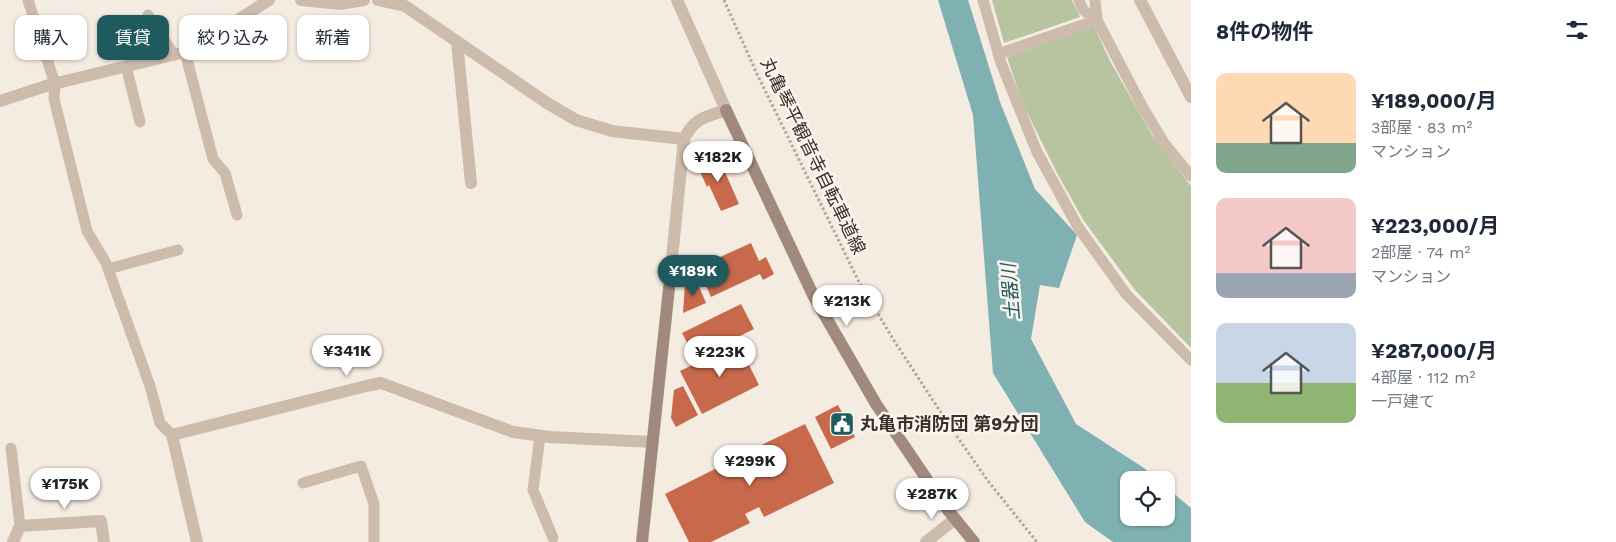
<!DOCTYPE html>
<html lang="ja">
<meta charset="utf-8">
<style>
:root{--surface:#fff;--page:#f2f2f3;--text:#1f2937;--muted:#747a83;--accent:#1f5a5e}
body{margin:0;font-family:"Work Sans","Noto Sans JP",sans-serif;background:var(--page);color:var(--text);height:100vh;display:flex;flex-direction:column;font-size:19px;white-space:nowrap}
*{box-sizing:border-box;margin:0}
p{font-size:16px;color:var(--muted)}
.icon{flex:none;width:28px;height:28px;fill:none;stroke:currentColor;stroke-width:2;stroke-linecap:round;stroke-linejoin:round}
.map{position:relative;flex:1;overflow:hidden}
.panel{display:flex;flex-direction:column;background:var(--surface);width:425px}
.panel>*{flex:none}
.top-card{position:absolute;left:15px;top:15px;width:475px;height:45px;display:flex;gap:10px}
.buttons{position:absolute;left:1120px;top:471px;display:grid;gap:10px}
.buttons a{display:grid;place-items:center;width:55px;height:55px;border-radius:10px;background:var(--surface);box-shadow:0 1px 4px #0004;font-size:25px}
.price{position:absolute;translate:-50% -42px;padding:0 11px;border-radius:18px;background:#fff;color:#222;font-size:16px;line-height:32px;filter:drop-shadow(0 1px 2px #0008)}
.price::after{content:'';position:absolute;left:50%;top:30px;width:15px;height:11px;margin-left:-8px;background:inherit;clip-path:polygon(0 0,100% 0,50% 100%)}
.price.selected{background:var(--accent);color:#fff}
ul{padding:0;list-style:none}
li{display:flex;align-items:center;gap:15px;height:125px;padding:0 25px}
li span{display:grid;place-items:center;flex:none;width:140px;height:100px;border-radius:10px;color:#555}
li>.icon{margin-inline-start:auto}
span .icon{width:60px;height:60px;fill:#fffc;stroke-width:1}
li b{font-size:21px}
h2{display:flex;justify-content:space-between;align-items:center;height:60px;padding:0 25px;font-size:21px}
.tag{padding:0 18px;border-radius:10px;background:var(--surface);box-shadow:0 1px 4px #0004;font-size:18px;line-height:45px}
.tag.selected{background:var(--accent);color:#fff}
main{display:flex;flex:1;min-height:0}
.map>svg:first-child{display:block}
.green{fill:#b8c4a0}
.water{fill:#7fb0b2}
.building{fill:#c8694b}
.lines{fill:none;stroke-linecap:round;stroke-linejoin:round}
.path{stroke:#b9a596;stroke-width:3;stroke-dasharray:2.5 2.5;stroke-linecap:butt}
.lane{stroke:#cdbbac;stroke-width:11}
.street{stroke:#cdbbac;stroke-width:12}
.secondary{stroke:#a18a7d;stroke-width:12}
.labels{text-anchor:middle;stroke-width:5;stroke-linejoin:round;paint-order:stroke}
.street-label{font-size:18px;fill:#3b302b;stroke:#fbf5ee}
.poi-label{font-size:18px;font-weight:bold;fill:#3b302b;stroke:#fbf5ee;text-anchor:start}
.water-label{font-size:19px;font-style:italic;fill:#1f5a5e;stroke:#fbf5ee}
</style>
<main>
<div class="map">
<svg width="1191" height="542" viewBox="0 0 1191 542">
<rect width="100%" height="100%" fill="#f4ebe1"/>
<g class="green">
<polygon points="992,0 1072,0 1080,17 1004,43"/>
<polygon points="1094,26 1110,61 1152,135 1191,186 1191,348 1135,290 1084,221 1057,173 1022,102 1007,57"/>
</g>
<polygon class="water" points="938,0 968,0 1000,102 1035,189 1077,235 1059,288 1040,285 1031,339 1076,424 1144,468 1157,480 1129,480 1129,518 1166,518 1166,487 1191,508 1191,542 1113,542 1085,522 993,373 973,115"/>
<g class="building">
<polygon points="718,156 739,204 721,211 709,185 707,187 697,165"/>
<polygon points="751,243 759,261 766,257 774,274 763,280 760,274 711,297 698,267"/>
<polygon points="685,283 698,284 706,303 683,313"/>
<polygon points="741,304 754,329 695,358 682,333"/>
<polygon points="738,343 759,385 702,414 680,371"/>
<polygon points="683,386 698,415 676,427 671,418 674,390"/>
<polygon points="838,405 855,437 831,449 815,417"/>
<polygon points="805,424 834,483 764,517 759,507 745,514 750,523 711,542 689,542 665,494 737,458 745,474 760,467 751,450"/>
</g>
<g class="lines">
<polyline class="path" points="724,0 757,74 858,280 893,339 947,422 988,481 1037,542"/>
<g class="lane">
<polyline points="28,0 55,84 54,99 87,231 106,263 150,386 160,423 172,435"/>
<polyline points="983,0 1001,63 1037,152 1078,227 1126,294 1191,360"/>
<polyline points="1079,0 1083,10 1097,20"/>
<polyline points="1095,0 1097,20 1142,106 1164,143 1191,176"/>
<polyline points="148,15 174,55"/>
<polyline points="185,52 213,159 225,173 237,215"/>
<polyline points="998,54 1097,20"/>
<polyline points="126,66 140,122"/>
<polyline points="108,269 178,250"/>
<polyline points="540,436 533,490 553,538"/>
<polyline points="11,448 20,526"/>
<polyline points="303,483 361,466 374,504 374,542"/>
</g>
<g class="street">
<polyline points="301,0 340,4 364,0"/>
<polyline points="378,0 405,6 547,103 576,120 612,131 684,139"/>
<polyline points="1140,0 1191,97"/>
<polyline points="457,42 471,183"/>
<polyline points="0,101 49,85 189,51 269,0"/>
<path d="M669 288 684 139C695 117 704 118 726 110L677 0"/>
<polyline points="13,542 20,526 101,521 104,542"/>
<polyline points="197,542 172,435 366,386 381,383 513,432 550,437 652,442"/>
<polyline points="926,542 955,519"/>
</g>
<g class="secondary">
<polyline points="726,110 813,295 876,404 947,509 974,542"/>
<polyline points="642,542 669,288"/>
</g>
</g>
<defs>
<symbol id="civic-square" viewBox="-11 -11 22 22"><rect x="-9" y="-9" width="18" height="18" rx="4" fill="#1f5a5e" stroke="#fbf5ee"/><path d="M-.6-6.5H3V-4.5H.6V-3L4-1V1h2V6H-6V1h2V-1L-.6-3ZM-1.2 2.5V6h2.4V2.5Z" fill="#fff"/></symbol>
</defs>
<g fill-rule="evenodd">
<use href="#civic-square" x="828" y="410" width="28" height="28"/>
</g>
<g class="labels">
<g class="street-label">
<text transform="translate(813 156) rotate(64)" y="6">丸亀琴平観音寺自転車道線</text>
</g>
<g class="poi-label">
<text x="860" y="430">丸亀市消防団 第9分団</text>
</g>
<g class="water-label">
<text transform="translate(1010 292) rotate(-95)" y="7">土器川</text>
</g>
</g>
</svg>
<div class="buttons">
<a><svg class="icon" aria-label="locate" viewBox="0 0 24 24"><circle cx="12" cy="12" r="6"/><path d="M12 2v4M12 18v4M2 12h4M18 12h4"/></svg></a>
</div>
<b class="price" style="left:718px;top:183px">¥182K</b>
<b class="price selected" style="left:693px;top:297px">¥189K</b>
<b class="price" style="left:847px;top:327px">¥213K</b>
<b class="price" style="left:347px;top:377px">¥341K</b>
<b class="price" style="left:720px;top:378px">¥223K</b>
<b class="price" style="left:750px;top:487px">¥299K</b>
<b class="price" style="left:65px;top:510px">¥175K</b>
<b class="price" style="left:932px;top:520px">¥287K</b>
<div class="top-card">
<a class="tag">購入</a>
<a class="tag selected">賃貸</a>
<a class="tag">絞り込み</a>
<a class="tag">新着</a>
</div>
</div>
<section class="panel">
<h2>8件の物件<svg class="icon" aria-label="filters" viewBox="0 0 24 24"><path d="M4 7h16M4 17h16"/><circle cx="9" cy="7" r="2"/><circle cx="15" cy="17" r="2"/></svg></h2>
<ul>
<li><span style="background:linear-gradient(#ffd9b3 70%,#7fa58c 0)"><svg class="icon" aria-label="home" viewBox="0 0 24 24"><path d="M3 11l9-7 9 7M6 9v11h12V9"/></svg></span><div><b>¥189,000/月</b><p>3部屋 · 83 m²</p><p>マンション</p></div></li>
<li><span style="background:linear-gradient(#f6c9c9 75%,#9aa5b1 0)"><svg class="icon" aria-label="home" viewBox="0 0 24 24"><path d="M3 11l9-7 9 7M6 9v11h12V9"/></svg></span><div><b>¥223,000/月</b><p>2部屋 · 74 m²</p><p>マンション</p></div></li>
<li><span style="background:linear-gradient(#c9d6e8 60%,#8fb573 0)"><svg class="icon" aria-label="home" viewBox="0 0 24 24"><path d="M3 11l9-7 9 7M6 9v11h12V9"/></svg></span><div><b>¥287,000/月</b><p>4部屋 · 112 m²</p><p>一戸建て</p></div></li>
</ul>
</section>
</main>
